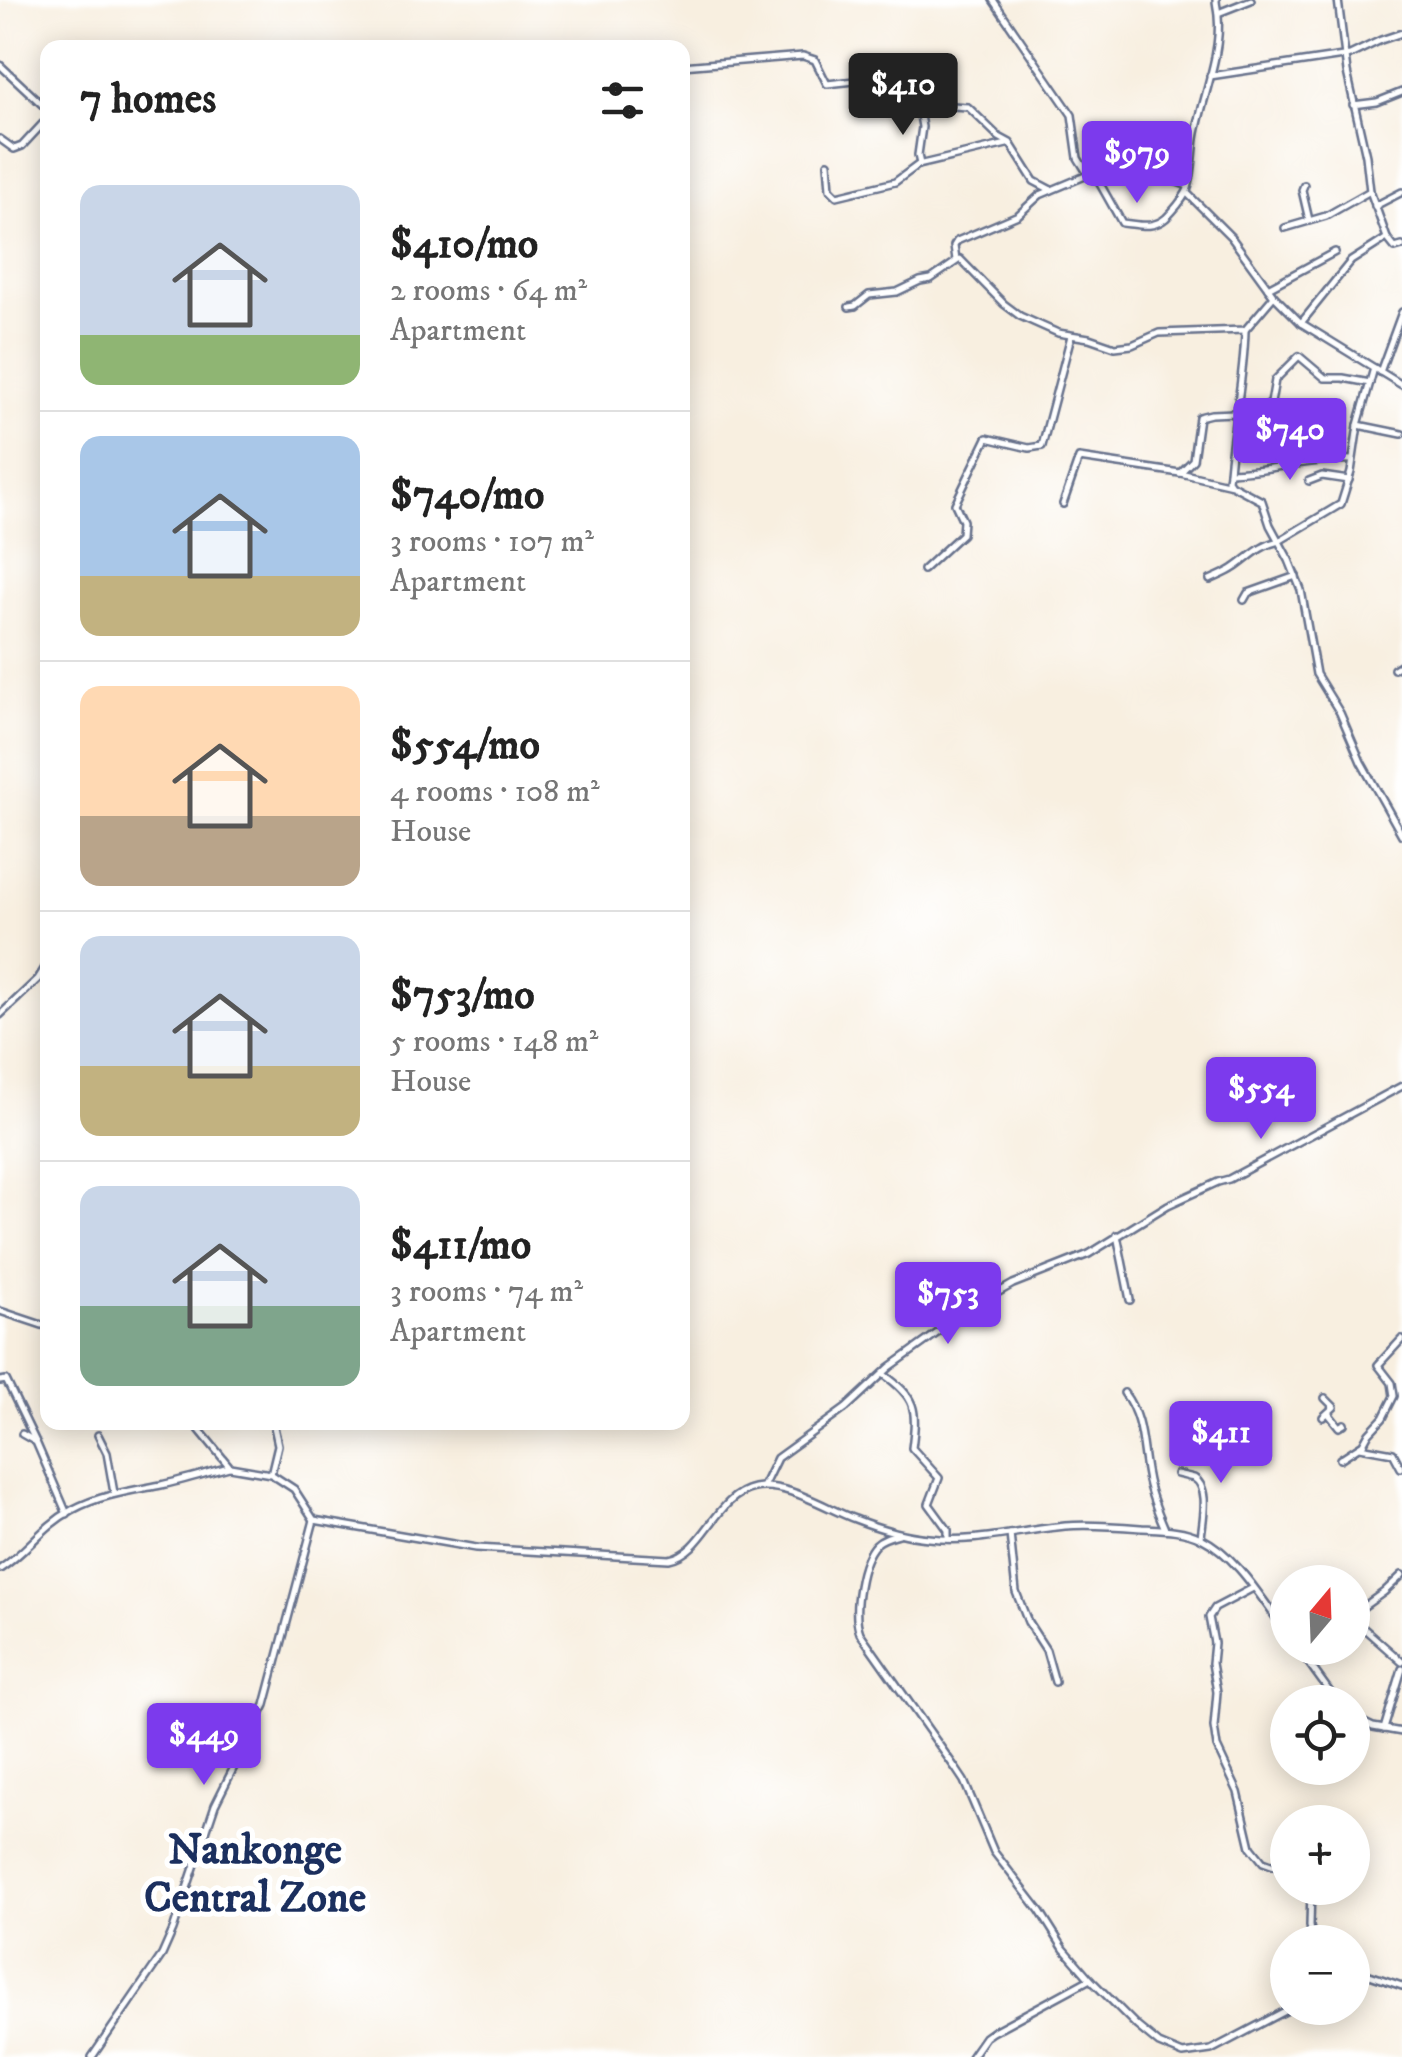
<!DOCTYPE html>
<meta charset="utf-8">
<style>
:root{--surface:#fff;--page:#f6f6f6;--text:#222;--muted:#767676;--line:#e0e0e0;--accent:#7c3aed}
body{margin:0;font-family:"IM FELL DW Pica",serif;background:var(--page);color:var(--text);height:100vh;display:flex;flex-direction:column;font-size:38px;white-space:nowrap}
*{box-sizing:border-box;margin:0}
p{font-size:32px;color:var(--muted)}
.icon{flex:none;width:55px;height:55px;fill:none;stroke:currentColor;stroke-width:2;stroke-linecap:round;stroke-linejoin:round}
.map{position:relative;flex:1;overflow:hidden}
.sheet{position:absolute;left:40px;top:40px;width:650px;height:1390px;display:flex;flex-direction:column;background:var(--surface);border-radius:20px;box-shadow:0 5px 25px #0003}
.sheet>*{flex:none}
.needle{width:65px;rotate:19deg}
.tools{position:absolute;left:1270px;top:1565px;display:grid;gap:20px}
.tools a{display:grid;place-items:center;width:100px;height:100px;border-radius:50%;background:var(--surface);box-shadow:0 5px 25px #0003;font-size:50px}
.price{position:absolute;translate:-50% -85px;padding:0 22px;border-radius:10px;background:var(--accent);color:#fff;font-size:32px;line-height:65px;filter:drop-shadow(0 2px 5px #0008)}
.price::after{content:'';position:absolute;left:50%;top:60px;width:30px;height:22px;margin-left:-15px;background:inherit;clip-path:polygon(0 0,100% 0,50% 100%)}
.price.current{background:#222;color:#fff}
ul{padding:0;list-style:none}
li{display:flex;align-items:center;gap:30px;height:250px;padding:0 40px}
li+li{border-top:2px solid var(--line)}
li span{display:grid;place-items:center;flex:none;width:280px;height:200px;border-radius:20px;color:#555}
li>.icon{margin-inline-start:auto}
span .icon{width:120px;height:120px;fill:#fffc;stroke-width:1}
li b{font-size:42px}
h2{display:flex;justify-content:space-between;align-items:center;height:120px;padding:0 40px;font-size:42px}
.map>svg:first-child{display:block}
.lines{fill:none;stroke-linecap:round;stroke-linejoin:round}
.minor-casing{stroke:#68728c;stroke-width:10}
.minor{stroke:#fff;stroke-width:5}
.labels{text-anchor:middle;stroke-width:10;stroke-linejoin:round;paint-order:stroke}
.quarter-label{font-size:42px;font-weight:bold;fill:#1b2f5e;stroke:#fff}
</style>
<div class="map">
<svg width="1402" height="2057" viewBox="0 0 1402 2057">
<rect width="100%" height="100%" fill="#fff"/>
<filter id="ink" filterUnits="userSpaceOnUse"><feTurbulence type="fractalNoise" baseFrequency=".01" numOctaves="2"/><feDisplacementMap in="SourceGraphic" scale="20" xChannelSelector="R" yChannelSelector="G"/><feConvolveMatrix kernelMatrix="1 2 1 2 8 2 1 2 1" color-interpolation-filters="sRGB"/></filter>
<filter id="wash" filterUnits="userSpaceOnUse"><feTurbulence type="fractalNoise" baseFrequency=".0048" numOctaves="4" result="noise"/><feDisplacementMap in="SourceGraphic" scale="40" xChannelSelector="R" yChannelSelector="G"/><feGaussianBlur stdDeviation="2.25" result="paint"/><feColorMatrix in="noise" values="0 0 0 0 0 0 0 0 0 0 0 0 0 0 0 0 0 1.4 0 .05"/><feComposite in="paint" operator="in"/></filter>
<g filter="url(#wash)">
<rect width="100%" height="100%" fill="#f8efe0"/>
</g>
<g filter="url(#ink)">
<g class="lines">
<defs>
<g id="minor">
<polyline points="993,0 1072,115 1078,158 1086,171 1093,175 1151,172 1188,186"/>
<polyline points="1338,0 1347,72 1366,156 1370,191 1387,238"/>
<polyline points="1218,13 1251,0"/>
<polyline points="0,65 48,110"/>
<polyline points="682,66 803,56 815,60 827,84 892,77 907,101 921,104 968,107 999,137 1010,143 1034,181 1051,190"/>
<polyline points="1210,76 1350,55 1381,40 1402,33"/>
<polyline points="918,104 922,127 918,155 920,164"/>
<polyline points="1353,105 1377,102 1402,92"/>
<polyline points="0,139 14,149 22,146 48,118"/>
<polyline points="828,163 830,189 837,196 895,182 918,165 1007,144"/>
<path d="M1095 175 1122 223C1137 224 1152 230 1166 218 1172 212 1182 200 1186 193 1192 183 1193 153 1195 139 1201 101 1222 54 1218 16 1218 10 1216 5 1216 0"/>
<polyline points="1304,185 1302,190 1309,220"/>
<polyline points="1187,193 1231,237 1274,296 1301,323 1402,385"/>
<polyline points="1375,206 1402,192"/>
<polyline points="1285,228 1326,216 1370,191"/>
<polyline points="956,260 954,246 957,241 1018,215 1040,195 1090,174"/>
<polyline points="1268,288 1335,252"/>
<polyline points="849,307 855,306 869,295 897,292 920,281 931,279 960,259 1004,304 1020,316 1058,333 1089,338 1115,347 1132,345 1159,333 1245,330 1274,296"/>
<polyline points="1301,323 1351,261 1387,238 1395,248 1402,246"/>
<polyline points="1380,372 1402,312"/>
<polyline points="1261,410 1271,403 1275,380 1299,356 1325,378 1343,378 1370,383"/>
<polyline points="1358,425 1402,434"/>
<path d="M1229 472C1271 471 1310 458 1352 460"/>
<polyline points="1180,473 1193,460 1199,417 1211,414 1235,413"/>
<polyline points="1309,481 1322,476 1349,480"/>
<path d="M1230 483 1228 480 1229 472C1233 424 1244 378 1245 331"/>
<polyline points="1063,504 1079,458 1180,473 1232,485 1262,501 1270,525 1289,560 1301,590 1316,674 1340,713 1361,762 1402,835"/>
<polyline points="923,570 962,534 963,521 955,504 987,438 1029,448 1042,446 1071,336"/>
<path d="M1210 580C1218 576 1227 573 1234 568 1249 558 1260 545 1279 541L1341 504 1351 472 1358 425 1374 368"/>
<polyline points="1244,600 1248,593 1296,576"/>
<polyline points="1394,669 1402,664"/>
<polyline points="0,1015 38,979 48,963"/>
<polyline points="1117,1235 1130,1300"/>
<polyline points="0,1311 48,1327"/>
<path d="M883 1374C917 1398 917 1409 912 1448L939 1478 929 1504 948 1530V1539"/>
<polyline points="0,1381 6,1380 35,1440"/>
<path d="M1124 1393C1143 1418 1141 1446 1147 1476 1150 1495 1158 1512 1165 1529"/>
<polyline points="1328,1413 1339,1427 1344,1424"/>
<polyline points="1323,1417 1334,1407 1325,1398"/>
<path d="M193 1422 230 1467 271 1474 294 1489 314 1520 476 1548 669 1559C705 1553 715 1496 754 1488 785 1481 827 1509 855 1519 878 1528 904 1536 929 1538 975 1544 1020 1530 1065 1526 1091 1524 1116 1526 1142 1528 1162 1529 1183 1529 1201 1538 1239 1557 1263 1602 1288 1634"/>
<polyline points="22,1434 36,1442 67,1514"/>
<polyline points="98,1435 107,1453 114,1493"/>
<polyline points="1360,1447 1393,1453 1401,1468"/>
<polyline points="1340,1459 1363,1444 1369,1433 1383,1418 1394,1396 1392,1383 1378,1365 1402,1339"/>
<polyline points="271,1474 278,1445 273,1422"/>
<path d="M1177 1474C1178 1474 1193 1478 1194 1478 1211 1488 1202 1522 1201 1538"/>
<polyline points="763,1487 777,1458 846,1408 890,1367 978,1304 1013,1284 1089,1254 1168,1205 1218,1182 1229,1179 1402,1086"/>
<path d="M899 1534C891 1536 882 1538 876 1544 860 1560 852 1612 860 1633L956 1769 964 1781 994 1852 1040 1911 1064 1949 1090 1979 1137 2026 1159 2044 1183 2054 1211 2050 1291 2008"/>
<polyline points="1010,1534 1016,1592 1028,1622 1046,1650 1055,1682"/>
<path d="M0 1569C28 1551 41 1527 72 1510 100 1495 130 1491 161 1485 184 1480 206 1473 229 1467"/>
<polyline points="1253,1588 1215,1608 1209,1617 1214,1643 1212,1663 1217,1692 1214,1727 1217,1747 1238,1792 1251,1847 1263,1862 1288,1871"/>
<polyline points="1352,1615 1384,1592 1402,1575"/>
<polyline points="1352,1618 1402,1662"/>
<polyline points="1298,1648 1337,1702"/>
<polyline points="1306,1659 1321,1648"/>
<polyline points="1352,1717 1373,1727 1402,1732"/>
<polyline points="1384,1729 1402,1669"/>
<polyline points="1311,1888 1310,1926 1313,1942"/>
<polyline points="1352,1969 1402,1986"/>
<polyline points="92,2057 162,1955 173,1930 215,1805 265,1705 314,1520"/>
<polyline points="971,2057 985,2037 992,2032 1090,1979"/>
</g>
</defs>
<use href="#minor" class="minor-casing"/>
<use href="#minor" class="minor"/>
</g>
</g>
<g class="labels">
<g class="quarter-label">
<text x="255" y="1863">Nankonge<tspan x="255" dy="48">Central Zone</tspan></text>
</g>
</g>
</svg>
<div class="tools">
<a><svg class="needle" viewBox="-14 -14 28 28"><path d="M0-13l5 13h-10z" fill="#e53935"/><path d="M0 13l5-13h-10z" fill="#767676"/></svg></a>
<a><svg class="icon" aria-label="locate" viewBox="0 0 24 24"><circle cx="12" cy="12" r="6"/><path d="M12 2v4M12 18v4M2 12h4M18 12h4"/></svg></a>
<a>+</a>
<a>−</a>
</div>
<b class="price current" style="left:903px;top:138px">$410</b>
<b class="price" style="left:1137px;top:206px">$979</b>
<b class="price" style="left:1290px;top:483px">$740</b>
<b class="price" style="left:1261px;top:1142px">$554</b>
<b class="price" style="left:948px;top:1347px">$753</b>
<b class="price" style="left:1221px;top:1486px">$411</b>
<b class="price" style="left:204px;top:1788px">$449</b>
<section class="sheet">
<h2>7 homes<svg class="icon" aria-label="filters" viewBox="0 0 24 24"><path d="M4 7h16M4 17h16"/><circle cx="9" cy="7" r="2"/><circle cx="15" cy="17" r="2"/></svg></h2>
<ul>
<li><span style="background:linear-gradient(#c9d6e8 75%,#8fb573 0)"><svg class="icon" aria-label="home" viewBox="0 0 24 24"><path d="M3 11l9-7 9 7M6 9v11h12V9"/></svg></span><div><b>$410/mo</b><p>2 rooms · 64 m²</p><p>Apartment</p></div></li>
<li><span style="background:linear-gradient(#a9c7e8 70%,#c2b280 0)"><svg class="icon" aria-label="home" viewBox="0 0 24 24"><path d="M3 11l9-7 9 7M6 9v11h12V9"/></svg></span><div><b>$740/mo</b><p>3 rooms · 107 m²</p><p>Apartment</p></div></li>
<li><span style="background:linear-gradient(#ffd9b3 65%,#b9a48a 0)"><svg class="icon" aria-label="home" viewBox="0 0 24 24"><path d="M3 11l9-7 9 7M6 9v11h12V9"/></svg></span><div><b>$554/mo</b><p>4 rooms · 108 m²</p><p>House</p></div></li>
<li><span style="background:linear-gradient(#c9d6e8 65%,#c2b280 0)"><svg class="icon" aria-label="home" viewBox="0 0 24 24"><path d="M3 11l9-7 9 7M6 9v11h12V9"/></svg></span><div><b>$753/mo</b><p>5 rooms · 148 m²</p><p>House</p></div></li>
<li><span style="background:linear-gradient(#c9d6e8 60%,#7fa58c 0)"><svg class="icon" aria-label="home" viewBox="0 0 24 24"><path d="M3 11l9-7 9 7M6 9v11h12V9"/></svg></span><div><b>$411/mo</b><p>3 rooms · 74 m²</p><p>Apartment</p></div></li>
</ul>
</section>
</div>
